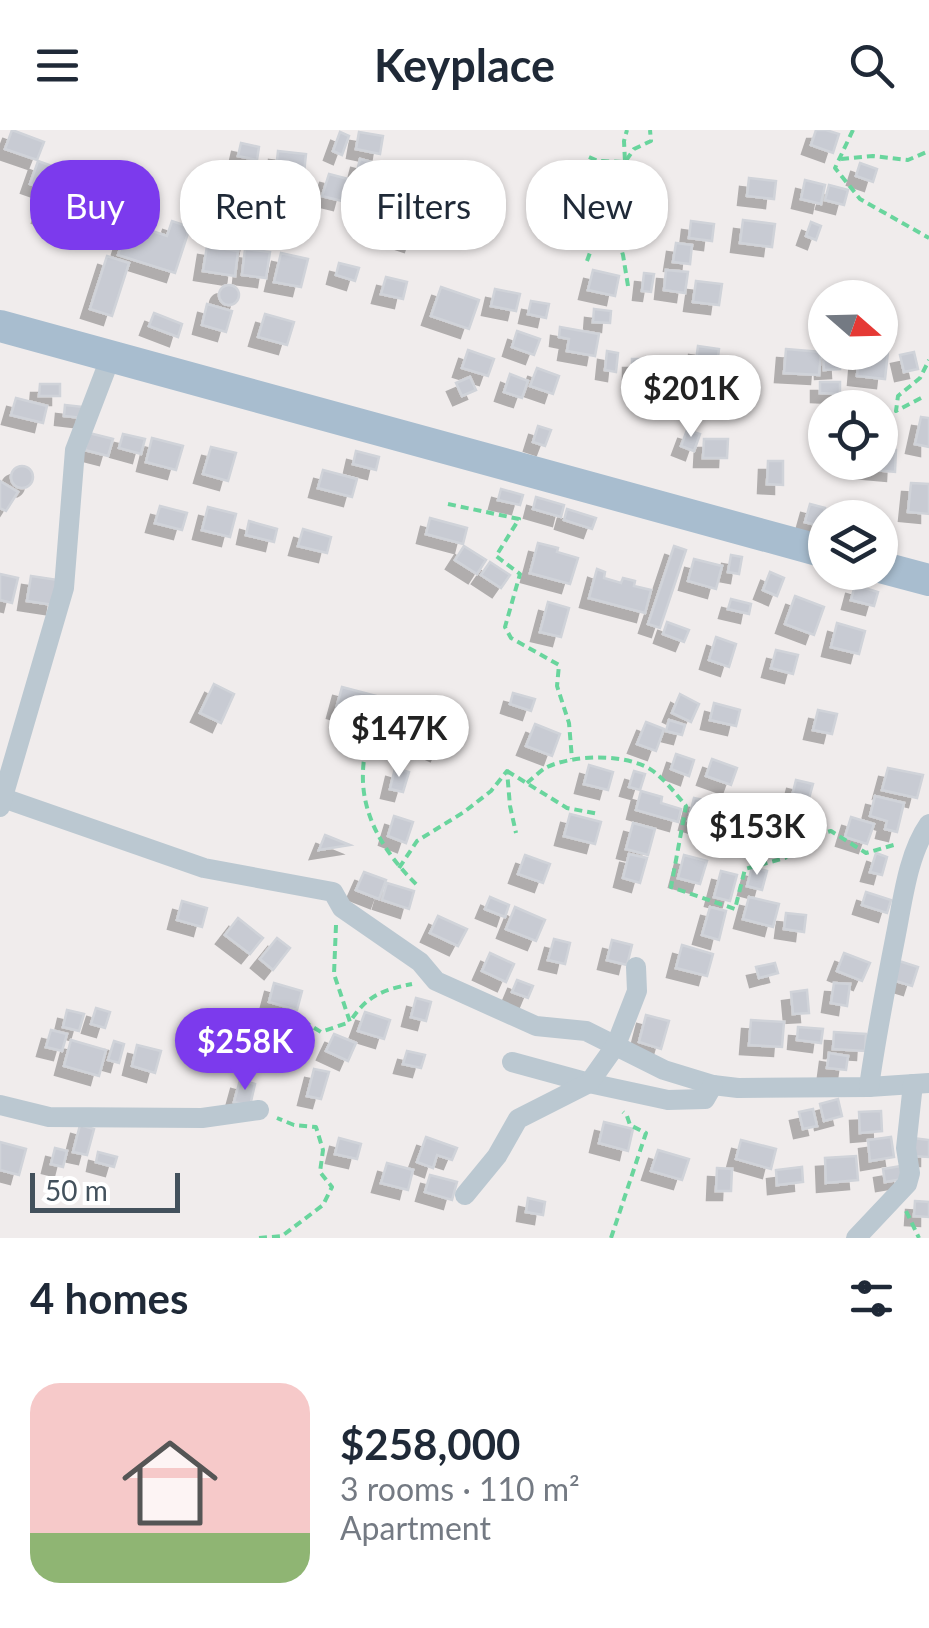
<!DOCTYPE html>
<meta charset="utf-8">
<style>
:root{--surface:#fff;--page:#f2f2f3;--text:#1f2937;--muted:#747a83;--line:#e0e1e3;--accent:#7c3aed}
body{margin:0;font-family:Lato,sans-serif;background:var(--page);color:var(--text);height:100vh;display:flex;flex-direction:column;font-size:38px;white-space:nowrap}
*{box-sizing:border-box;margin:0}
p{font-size:32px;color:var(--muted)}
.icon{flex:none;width:55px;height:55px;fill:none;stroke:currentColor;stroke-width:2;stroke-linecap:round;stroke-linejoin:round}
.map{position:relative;height:1108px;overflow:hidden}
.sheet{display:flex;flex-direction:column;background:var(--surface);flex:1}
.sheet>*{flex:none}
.banner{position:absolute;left:30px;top:30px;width:870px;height:90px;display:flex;gap:20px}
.needle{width:65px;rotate:110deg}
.controls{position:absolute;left:808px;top:150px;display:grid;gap:20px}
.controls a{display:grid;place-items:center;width:90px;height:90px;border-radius:50%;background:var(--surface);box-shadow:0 2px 8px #0004;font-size:50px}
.scale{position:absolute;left:30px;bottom:25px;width:150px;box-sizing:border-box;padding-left:10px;border:5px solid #43515c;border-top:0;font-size:28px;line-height:35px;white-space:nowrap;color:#43515c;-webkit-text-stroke:8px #fff;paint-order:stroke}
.price{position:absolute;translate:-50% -85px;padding:0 22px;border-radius:35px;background:#fff;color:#222;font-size:32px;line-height:65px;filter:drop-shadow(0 2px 5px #0008)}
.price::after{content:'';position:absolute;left:50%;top:60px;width:30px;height:22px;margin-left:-15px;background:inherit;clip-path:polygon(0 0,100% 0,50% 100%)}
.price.active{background:var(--accent);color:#fff}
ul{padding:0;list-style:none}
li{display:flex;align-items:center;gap:30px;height:250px;padding:0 30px}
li+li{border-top:2px solid var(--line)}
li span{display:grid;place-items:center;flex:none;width:280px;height:200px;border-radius:30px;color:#555}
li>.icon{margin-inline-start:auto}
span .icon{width:120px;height:120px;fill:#fffc;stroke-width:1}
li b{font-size:42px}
h2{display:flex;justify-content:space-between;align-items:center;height:120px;padding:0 30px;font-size:42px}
.tag{padding:0 35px;border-radius:40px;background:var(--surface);box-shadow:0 2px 8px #0004;font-size:35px;line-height:90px}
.tag.active{background:var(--accent);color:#fff}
header{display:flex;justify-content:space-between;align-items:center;height:130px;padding:0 30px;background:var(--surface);font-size:45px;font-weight:700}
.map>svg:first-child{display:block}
.building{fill:#c8cbd3;stroke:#d0d3d9;stroke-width:2.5;filter:url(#shadow)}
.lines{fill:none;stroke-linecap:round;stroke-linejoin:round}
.path{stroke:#69d59d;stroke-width:4;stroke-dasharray:8 5;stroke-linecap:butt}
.street{stroke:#bbc8d1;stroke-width:20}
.primary{stroke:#a8bdcf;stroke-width:32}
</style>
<header><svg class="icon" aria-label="menu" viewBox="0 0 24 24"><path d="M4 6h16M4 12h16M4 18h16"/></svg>Keyplace<svg class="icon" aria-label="search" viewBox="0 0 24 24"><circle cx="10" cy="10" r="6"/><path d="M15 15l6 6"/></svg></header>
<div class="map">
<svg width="929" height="1108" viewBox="0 0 929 1108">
<defs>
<filter id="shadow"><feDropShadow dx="-9" dy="9" stdDeviation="0" flood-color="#0004"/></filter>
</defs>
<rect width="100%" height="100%" fill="#f0ecec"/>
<g class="building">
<polygon points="12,0 44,12 37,30 5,19"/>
<polygon points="816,0 826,0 839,4 833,23 811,15"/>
<polygon points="340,2 349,6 342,25 333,21"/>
<polygon points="359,2 383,6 380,24 356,19"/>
<polygon points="241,13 259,17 257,30 238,26"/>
<polygon points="278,21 306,24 304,43 276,40"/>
<polygon points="360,29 375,33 372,45 357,41"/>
<polygon points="38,31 52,36 44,59 30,54"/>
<polygon points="860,33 877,39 873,52 856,46"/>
<polygon points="436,43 461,51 454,73 429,65"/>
<polygon points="62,44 95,56 87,79 54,66"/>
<polygon points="329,44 348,49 342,71 322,66"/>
<polygon points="749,48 776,51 774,69 747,66"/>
<polygon points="805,50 825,55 821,74 801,69"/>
<polygon points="829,55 848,60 844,75 825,70"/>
<polygon points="45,73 60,78 56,89 41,84"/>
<polygon points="642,77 658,78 656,99 640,97"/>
<polygon points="133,79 151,85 146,99 167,106 172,91 190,97 175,143 118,125"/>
<polygon points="274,81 299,84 297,99 272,97"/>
<polygon points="222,84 253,90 247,117 217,111"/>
<polygon points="395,86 419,94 413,113 389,105"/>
<polygon points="743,90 775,94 772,117 740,113"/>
<polygon points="691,91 714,94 712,111 689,108"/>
<polygon points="811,92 821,96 816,110 806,106"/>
<polygon points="676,113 692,115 690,134 673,132"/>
<polygon points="207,116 238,121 235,146 203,141"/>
<polygon points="245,119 270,122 266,148 242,145"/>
<polygon points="281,123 308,129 301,157 274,152"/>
<polygon points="107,126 129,133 112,186 90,179"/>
<polygon points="339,133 359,138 355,151 336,145"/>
<polygon points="593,140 619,146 615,166 588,160"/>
<polygon points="666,140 688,142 685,163 664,160"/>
<polygon points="644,143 654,144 651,162 642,161"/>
<polygon points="386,147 407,152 403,169 381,164"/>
<polygon points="696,151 722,154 719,175 693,172"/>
<circle cx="229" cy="165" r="10"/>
<polygon points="441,157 479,170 469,199 431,186"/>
<polygon points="495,159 520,164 516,181 491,176"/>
<polygon points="531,171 549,174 546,188 528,184"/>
<polygon points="207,174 232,181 226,202 202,195"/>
<polygon points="594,179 611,181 610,193 593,192"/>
<polygon points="154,183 182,194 178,207 149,196"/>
<polygon points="265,184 294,192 287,215 258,207"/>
<polygon points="560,197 599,204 595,226 567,221 569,209 559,207"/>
<polygon points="517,201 540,209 534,225 512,217"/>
<polygon points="698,216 719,219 717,234 696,231"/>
<polygon points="786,219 821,222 819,245 784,243"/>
<polygon points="468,220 494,229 488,246 462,238"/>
<polygon points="607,221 618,223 616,242 605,240"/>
<polygon points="823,221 839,222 840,239 824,240"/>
<polygon points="859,222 888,222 885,249 857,246"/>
<polygon points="914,222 918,239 904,242 900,225"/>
<rect x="632" y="229" width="35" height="20"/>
<polygon points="537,238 559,246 553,264 530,256"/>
<polygon points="510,244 528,251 522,268 504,262"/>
<polygon points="470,247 476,260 462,266 456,253"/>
<polygon points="820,252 840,252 840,264 820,263"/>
<polygon points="40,254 60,254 60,266 39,266"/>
<polygon points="16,268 47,276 43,293 11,285"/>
<polygon points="65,275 84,277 83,288 64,286"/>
<polygon points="921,287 929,288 929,317 915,314"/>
<polygon points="538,296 551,300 545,316 533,312"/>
<polygon points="687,300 700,304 694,321 681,316"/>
<polygon points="89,303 113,309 108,326 85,320"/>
<polygon points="123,304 145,309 141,324 119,318"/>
<polygon points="152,308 183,316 176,340 146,332"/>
<polygon points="704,309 728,309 727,328 703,328"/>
<polygon points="211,317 236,323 228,351 203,344"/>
<polygon points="880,319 896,320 895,342 864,339 864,332 880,332"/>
<polygon points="356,321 379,327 376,340 353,334"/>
<polygon points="768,331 783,331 783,355 767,354"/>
<circle cx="22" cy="347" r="11"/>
<polygon points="323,340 357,349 352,367 318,358"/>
<polygon points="0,351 18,362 6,381 0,378"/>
<polygon points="911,353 929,354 929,384 908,382"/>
<polygon points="501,359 523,365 520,375 498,370"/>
<polygon points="536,367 564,375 561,387 533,379"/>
<polygon points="810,374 825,378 820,396 805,392"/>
<polygon points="160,376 187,383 182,400 155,393"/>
<polygon points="208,377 236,384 230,407 202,400"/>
<polygon points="567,379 596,388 592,399 564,390"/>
<polygon points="430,388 467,398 463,414 426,404"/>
<polygon points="249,391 277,399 274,412 246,405"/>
<polygon points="303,399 331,407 327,423 298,416"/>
<polygon points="538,413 558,418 557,422 578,428 570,454 530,443"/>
<polygon points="464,416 486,430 477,444 455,430"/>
<polygon points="674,416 686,420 660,498 648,494"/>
<polygon points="731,425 742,427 739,444 728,442"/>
<polygon points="694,429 722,436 716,459 688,451"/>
<polygon points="490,432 510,445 501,458 481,445"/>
<polygon points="597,439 605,442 604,448 621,453 623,448 635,451 634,456 651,460 645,483 589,468"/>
<polygon points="770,442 784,448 777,466 763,460"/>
<polygon points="0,444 18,448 12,473 0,470"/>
<polygon points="31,446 58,450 54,475 27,471"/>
<polygon points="855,455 878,462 874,476 851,470"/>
<polygon points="795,466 824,477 814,505 785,494"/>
<polygon points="731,469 751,474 749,484 728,479"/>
<polygon points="548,472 569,478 561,507 540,502"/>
<polygon points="667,492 689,500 684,512 663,504"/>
<polygon points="837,493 865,501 859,524 831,517"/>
<polygon points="716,507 736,514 729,537 709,530"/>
<polygon points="776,520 798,525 793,544 771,538"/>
<polygon points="214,554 234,564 221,593 200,583"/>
<polygon points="342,557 376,566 370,588 336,579"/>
<polygon points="513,563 535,569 531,581 510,574"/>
<polygon points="680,564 699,574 691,592 672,583"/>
<polygon points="714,573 740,580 736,596 710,590"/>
<polygon points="388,576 422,589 414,612 379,599"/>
<polygon points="818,580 837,584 832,604 813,600"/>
<polygon points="669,590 685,595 682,605 666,601"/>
<polygon points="646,592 664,599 656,621 637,614"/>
<polygon points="535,594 560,604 552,626 526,616"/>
<polygon points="427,599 445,608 439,622 420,613"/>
<polygon points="676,624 694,630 689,646 671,639"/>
<polygon points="712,629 737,638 731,655 706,646"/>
<polygon points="589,635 613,642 608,660 584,654"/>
<polygon points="395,638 409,642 403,662 390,659"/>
<polygon points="888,638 923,645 917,668 882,660"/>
<polygon points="634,641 645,644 640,660 629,657"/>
<polygon points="796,650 813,654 806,679 790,674"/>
<polygon points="641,661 662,667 661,673 681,679 678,692 636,680"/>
<polygon points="875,666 904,673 897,702 885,699 887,691 870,686"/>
<polygon points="694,668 708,671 702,695 688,691"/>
<polygon points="770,680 789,685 783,709 764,704"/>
<polygon points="570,684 601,692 595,714 564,706"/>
<polygon points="394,686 413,692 406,713 388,706"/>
<polygon points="851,687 874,694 867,714 845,707"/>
<polygon points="633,693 655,699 648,725 626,719"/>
<polygon points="325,705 350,715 319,720"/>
<polygon points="876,723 887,727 882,745 870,742"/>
<polygon points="629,724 647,728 640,753 623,748"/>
<polygon points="525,725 550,734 543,753 518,744"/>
<polygon points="684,725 707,731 700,754 678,748"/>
<polygon points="752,737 767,741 762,760 747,756"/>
<polygon points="721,741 737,745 730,771 714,767"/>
<polygon points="364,742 386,750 379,769 356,760"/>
<polygon points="387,753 414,761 409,779 382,770"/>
<polygon points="866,762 891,770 887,783 862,775"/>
<polygon points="490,767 509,775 505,787 485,779"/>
<polygon points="749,767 779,774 773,797 743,789"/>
<polygon points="182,771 207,778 202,797 177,790"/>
<polygon points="515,777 545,790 536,811 506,799"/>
<polygon points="710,777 726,781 719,810 702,805"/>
<polygon points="786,783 806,785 804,802 784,799"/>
<polygon points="438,786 467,799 458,816 430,803"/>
<polygon points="238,788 263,808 250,824 225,805"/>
<polygon points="277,808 290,818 273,840 260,829"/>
<polygon points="554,809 570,813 565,834 548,830"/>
<polygon points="612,810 632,815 627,835 607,830"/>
<polygon points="682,815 713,824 707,846 676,838"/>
<polygon points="490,823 514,834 506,852 482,841"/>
<polygon points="844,823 870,833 862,851 837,841"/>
<polygon points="896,830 918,837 912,856 889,849"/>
<polygon points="775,833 778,843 759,848 756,837"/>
<polygon points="517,850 533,856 528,868 512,862"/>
<polygon points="274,853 302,861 297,880 269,872"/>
<polygon points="834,853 850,854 847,876 831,873"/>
<polygon points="807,860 809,883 793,884 791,862"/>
<polygon points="416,868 431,872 426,891 411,887"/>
<polygon points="96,878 110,882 105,898 91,894"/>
<polygon points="67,880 84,884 79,901 63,897"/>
<polygon points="365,882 390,890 384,909 358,901"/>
<polygon points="646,885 669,891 661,919 639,912"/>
<polygon points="751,890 784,892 782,917 749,915"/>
<polygon points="798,897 823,899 821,913 797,910"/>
<polygon points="51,900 67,904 62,921 46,917"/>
<polygon points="834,902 866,904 865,921 833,919"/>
<polygon points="334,904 356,913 348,931 326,921"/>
<polygon points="71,910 106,920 99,946 64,936"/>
<polygon points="114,911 124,914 119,933 108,930"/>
<polygon points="137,915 161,921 155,943 132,936"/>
<polygon points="407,921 425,925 421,938 403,934"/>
<polygon points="829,923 848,926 846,940 827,938"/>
<polygon points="314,939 329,942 321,969 307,966"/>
<polygon points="240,950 255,954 250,976 234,972"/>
<polygon points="838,969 842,986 824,991 820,974"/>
<polygon points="813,979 817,996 803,999 799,982"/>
<polygon points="881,981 882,1001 860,1003 859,982"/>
<polygon points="604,992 633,999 628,1021 599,1013"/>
<polygon points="80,995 94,999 87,1025 73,1022"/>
<polygon points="426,1007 457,1018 452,1030 437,1025 433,1038 417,1032"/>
<polygon points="891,1007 894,1027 870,1031 868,1010"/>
<polygon points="339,1008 361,1014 357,1029 335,1024"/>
<polygon points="913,1008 929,1010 929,1027 911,1026"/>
<polygon points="741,1010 776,1019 771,1039 736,1029"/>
<polygon points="0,1012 26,1019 19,1045 0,1040"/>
<polygon points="55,1018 67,1021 63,1037 51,1034"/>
<polygon points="658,1020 689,1029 682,1050 651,1041"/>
<polygon points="98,1022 117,1027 114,1037 96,1032"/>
<polygon points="856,1026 858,1050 826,1053 825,1028"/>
<polygon points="387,1033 413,1040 408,1060 381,1053"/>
<polygon points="901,1036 903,1049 885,1052 883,1039"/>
<polygon points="802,1037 803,1052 777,1055 776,1040"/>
<polygon points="717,1038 732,1039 731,1061 716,1061"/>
<polygon points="430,1045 457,1052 452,1070 425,1062"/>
<polygon points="528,1068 545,1072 543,1085 526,1082"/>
<polygon points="915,1071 929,1072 929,1087 914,1086"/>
</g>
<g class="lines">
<g class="path">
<polyline points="853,0 835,38 860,69 929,108"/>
<polyline points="589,27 598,31 625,32 624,11 627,0"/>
<polyline points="841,29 873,26 908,30 929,21"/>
<polyline points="587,131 592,117 606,107 610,92"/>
<polyline points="628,156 623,125 611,87 625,32 634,19 651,11 650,0"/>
<polyline points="921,268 896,281 898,266 920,248 929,230"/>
<polyline points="448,374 519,389 496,426 520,444 505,497 511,508 559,535 557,556 569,593 572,629"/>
<path d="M373 594C369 609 363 626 363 642 361 687 386 725 418 756"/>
<polyline points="507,641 567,678 599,684"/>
<path d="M527 653C533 648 539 642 545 638 573 624 628 623 653 641 666 651 676 664 686 676L671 757 735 779 745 739 785 728 809 707 831 701 866 723 897 714"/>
<polyline points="399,738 417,711 464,682 491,661 507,641 510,676 516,703"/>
<path d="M336 795 334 844 350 892C366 866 382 860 412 854"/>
<polyline points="265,881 308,894 321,902 350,892"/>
<polyline points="906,1081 919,1108"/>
<polyline points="259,1108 282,1106 323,1075 332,1057 320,1042 323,1020 316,997 294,995 277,988"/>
<polyline points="611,1108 646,1003 630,995 627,986 623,982"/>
</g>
<g class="street">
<polyline points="3,668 204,738 333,762 342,778 420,832 436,851 536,896 586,901 664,940 713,955 738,958 869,957 929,953"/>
<polyline points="0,677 64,458 75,320 111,226"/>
<polyline points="512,932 589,953 668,970 705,969 713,955"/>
<path d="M869 957C876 906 886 855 896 804 903 769 908 724 929 694"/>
<polyline points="0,975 49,987 202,988 259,980"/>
<polyline points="465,1065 497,1026 518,989 589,953 616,915 637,861 636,837"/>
<polyline points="856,1108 907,1054 910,1043 906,1018 913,954"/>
</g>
<g class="primary">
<polyline points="0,196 825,422"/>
<polyline points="880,437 929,450"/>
</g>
</g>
</svg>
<div class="controls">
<a><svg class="needle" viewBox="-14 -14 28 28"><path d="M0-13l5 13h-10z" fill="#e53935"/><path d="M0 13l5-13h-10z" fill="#747a83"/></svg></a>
<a><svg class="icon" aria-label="locate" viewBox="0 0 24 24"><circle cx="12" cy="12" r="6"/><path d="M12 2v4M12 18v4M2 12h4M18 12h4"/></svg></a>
<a><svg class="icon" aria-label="layers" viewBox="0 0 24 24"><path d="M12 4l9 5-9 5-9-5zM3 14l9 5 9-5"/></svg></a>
</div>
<div class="scale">50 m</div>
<b class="price" style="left:691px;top:310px">$201K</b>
<b class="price" style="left:399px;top:650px">$147K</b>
<b class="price" style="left:757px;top:748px">$153K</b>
<b class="price active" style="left:245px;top:963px">$258K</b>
<div class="banner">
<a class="tag active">Buy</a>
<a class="tag">Rent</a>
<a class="tag">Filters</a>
<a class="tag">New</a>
</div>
</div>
<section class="sheet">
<h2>4 homes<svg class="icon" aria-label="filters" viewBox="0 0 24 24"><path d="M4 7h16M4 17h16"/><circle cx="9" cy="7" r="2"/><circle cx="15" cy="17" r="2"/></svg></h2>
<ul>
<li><span style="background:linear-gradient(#f6c9c9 75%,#8fb573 0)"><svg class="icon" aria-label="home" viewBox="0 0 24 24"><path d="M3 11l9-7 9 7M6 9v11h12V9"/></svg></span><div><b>$258,000</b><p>3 rooms · 110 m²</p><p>Apartment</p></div></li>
</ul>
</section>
